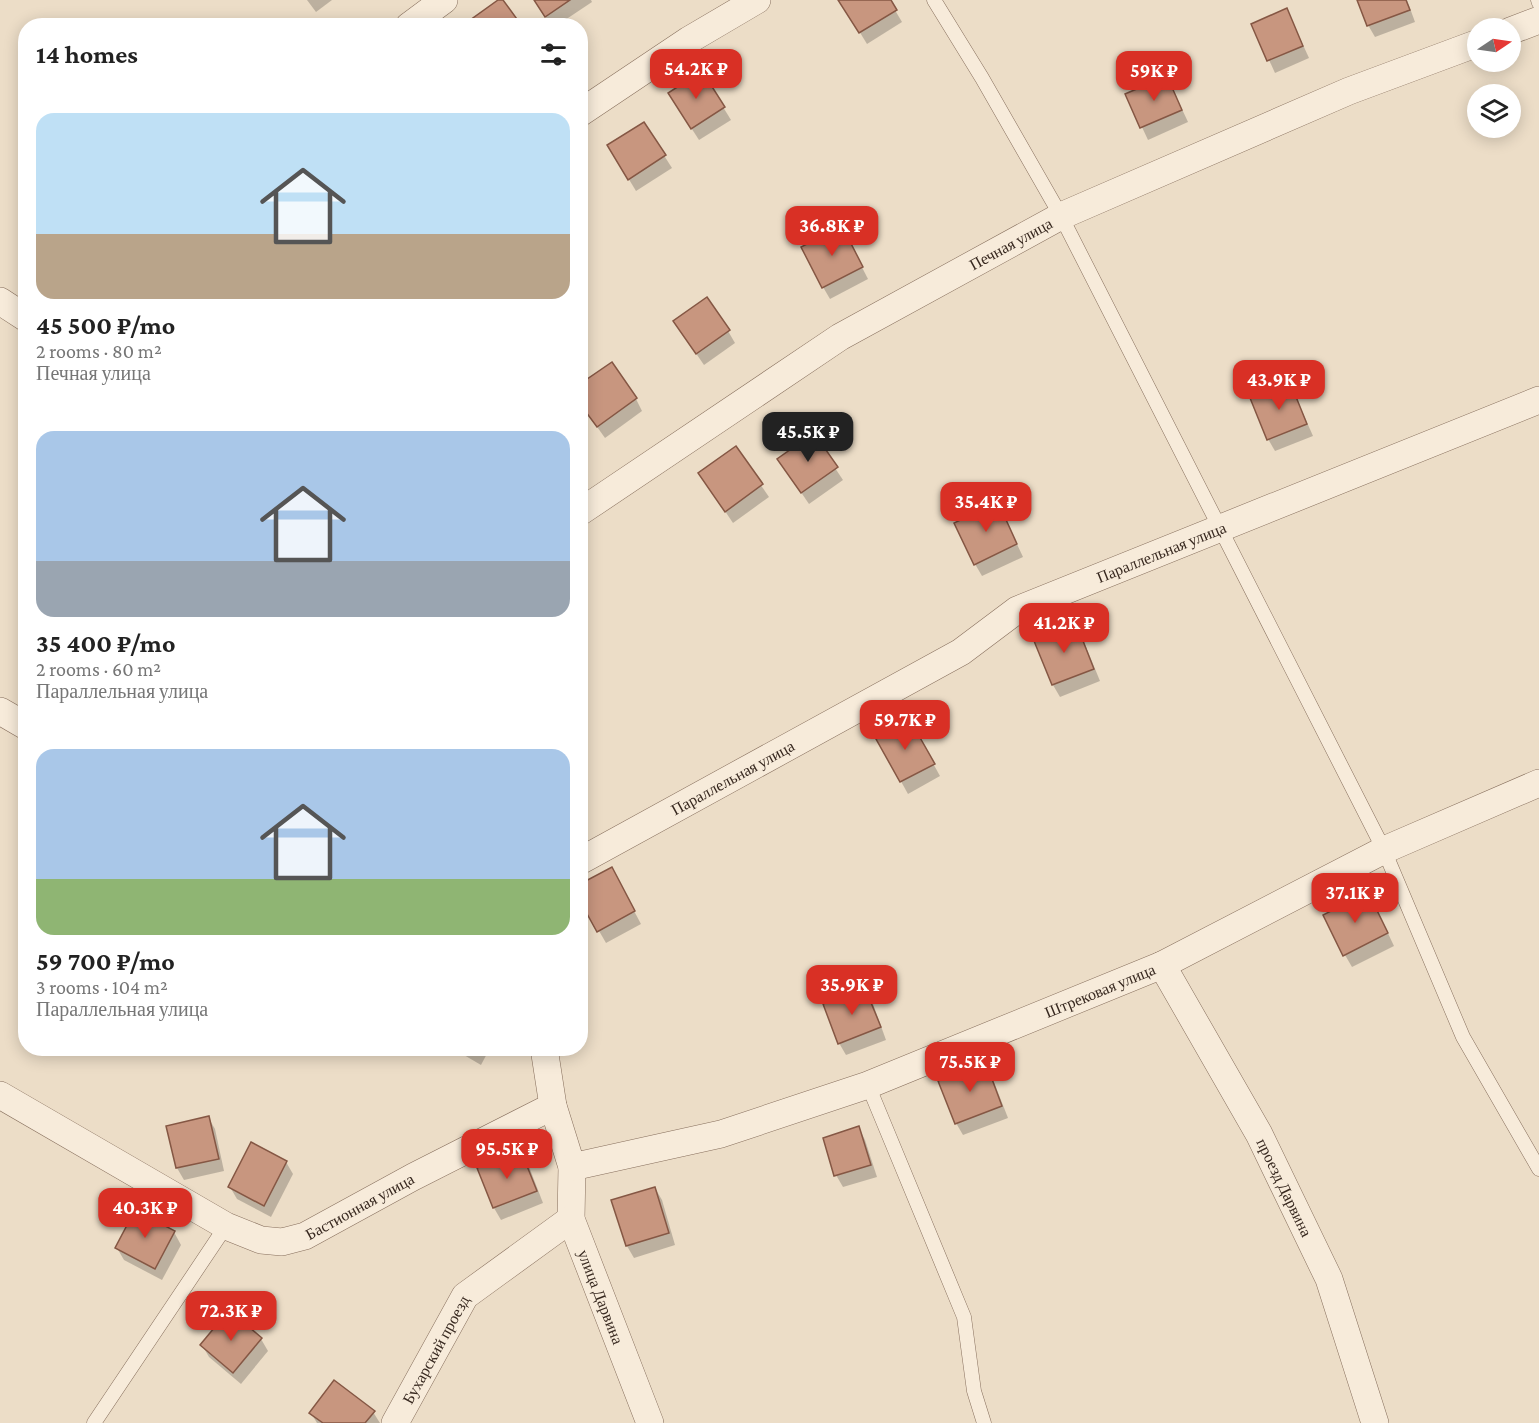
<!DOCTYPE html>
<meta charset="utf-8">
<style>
:root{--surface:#fff;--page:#f2f2f2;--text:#222;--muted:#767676;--accent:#d93025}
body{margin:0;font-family:"Crimson Pro",serif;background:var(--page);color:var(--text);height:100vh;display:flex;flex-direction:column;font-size:22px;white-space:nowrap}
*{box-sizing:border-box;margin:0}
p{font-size:20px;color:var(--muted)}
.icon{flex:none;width:33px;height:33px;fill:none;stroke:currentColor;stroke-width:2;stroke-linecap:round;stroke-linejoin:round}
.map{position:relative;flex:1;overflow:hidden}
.side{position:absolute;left:18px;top:18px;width:570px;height:1038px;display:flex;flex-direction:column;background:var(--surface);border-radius:24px;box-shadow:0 3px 15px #0003}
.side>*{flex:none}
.needle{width:39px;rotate:77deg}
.tools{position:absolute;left:1467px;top:18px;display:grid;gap:12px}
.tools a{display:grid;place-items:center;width:54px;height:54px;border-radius:50%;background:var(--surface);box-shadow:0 3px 15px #0003;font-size:30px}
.price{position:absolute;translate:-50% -51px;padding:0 14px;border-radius:12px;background:var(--accent);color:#fff;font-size:20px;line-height:39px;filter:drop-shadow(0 2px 3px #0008)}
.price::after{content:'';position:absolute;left:50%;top:36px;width:18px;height:14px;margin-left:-9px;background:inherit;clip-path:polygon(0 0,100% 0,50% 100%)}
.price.selected{background:#222;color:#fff}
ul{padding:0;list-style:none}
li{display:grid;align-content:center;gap:12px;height:318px;padding:0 18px}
li span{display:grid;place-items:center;height:186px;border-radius:18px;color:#555}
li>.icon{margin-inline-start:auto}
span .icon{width:108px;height:108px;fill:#fffc;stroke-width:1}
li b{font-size:26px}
h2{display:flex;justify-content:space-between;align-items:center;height:72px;padding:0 18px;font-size:26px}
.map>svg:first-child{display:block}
.shadow{fill:#0003}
.building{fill:#c8967f;stroke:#855744;stroke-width:1.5}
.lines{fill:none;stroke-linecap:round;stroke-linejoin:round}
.lane-casing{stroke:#876f5d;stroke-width:15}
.street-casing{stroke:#876f5d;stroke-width:28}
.lane{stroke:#f7ebda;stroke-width:14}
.street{stroke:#f7ebda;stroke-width:27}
.labels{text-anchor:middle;stroke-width:5;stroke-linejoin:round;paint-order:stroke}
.street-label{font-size:16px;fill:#382920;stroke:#f4e8d6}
</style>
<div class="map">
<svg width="1539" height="1423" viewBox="0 0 1539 1423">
<rect width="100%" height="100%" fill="#ecddc7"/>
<g class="shadow">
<polygon points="307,0 332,0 316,12"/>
<polygon points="535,0 591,0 592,2 556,26 551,26"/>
<polygon points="840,0 889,0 902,22 867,44"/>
<polygon points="1359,0 1407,0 1415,22 1375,37 1368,25"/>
<polygon points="1287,10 1309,58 1275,73 1253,25"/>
<polygon points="702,73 731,120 699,140 677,106"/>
<polygon points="1167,77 1188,122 1148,140 1127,95"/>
<polygon points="644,124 672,168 636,191 616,158"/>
<polygon points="848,240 868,279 830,299 823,287"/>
<polygon points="728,331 735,343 704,365 682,333"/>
<polygon points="1290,384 1313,436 1275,451 1268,439"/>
<polygon points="636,399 642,411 605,438 580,403"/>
<polygon points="813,435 843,480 809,504 779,460"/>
<polygon points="736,449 769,497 733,523 700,474"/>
<polygon points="1004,516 1023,557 982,576 975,564"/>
<polygon points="1075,625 1082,637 1100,681 1060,697 1053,685 1036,641"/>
<polygon points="910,722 940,776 908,794 878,740"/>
<polygon points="618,881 641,924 606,943 580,898"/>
<polygon points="1375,906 1394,946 1352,967 1345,955"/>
<polygon points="865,989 872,1001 886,1040 846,1055 839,1043"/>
<polygon points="452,1048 490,1048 481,1065"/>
<polygon points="985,1065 992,1077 1008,1118 963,1135 956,1123"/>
<polygon points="208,1117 215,1129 224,1171 184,1180 177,1168 168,1127"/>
<polygon points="859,1128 865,1140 877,1177 843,1187 836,1175"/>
<polygon points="521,1152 528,1164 543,1203 501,1220 494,1208 479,1169"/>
<polygon points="286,1162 293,1174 271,1217 237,1199 230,1187"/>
<polygon points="655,1188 662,1200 675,1245 634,1258 627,1246"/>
<polygon points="174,1232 181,1245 162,1280 124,1260 117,1248"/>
<polygon points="229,1312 261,1339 268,1351 241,1384 209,1357 202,1345"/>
<polygon points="373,1412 380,1423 317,1423 311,1413"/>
</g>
<g class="building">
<polygon points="498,0 503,0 522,26 468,26 466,23"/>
<polygon points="534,0 570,0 545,17"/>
<polygon points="838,0 891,0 897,10 859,33"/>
<polygon points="1357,0 1406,0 1410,10 1367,26"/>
<polygon points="1287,8 1303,46 1267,61 1251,24"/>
<polygon points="702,71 725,107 691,129 668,93"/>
<polygon points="1167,76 1182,110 1140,128 1125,94"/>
<polygon points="644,122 666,155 628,180 607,145"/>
<polygon points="842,226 863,267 822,288 801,247"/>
<polygon points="707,297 730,330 696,354 673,321"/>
<polygon points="612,362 637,398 597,427 580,404 580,384"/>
<polygon points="1290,382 1307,424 1267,440 1250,398"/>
<polygon points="814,433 838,467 801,493 777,459"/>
<polygon points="736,446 763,484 725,512 698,473"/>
<polygon points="998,502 1017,544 974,565 954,523"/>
<polygon points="1076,623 1094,669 1052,685 1034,641"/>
<polygon points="910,720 935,764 900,782 876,739"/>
<polygon points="612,867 635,911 597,932 580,901 580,884"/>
<polygon points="1368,892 1388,933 1343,956 1323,915"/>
<polygon points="865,988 881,1027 838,1044 823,1004"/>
<polygon points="986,1063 1002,1106 955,1124 938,1081"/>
<polygon points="209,1116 219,1159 176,1168 166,1126"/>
<polygon points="859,1126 871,1165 834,1176 823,1138"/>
<polygon points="251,1142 287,1161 264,1206 228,1187"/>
<polygon points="521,1151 537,1191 493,1208 477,1168"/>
<polygon points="655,1187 669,1233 626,1246 611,1200"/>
<polygon points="135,1210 175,1231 155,1269 115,1248"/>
<polygon points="229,1310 262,1338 233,1373 200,1345"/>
<polygon points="334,1380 375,1411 365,1423 323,1423 309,1413"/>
</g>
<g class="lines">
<defs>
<g id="lane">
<polyline points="934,0 982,78 1061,216 1384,850 1463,1037 1539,1169"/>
<polyline points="1538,0 1539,3"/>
<polyline points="868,1085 964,1317 974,1391 984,1423"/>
<polyline points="94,1423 226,1226"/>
</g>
<g id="street">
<polyline points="409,26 444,0"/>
<polyline points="1510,31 1539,20"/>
<polyline points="580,113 689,40 757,0"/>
<polyline points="0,301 26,318"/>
<path id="s1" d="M580 512 840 337 1061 216 1349 91 1478 43"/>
<polyline points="0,711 26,726"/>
<path id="s2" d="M580 861 961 652 1017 610 1539 400"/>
<path id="s3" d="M1162 965 1259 1134 1329 1279 1375 1423"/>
<path id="s4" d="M544 1048 553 1106 572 1167 571 1219 650 1423"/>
<path id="s5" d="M0 1095 226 1226 261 1240 282 1242 305 1236 413 1177 553 1106"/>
<path id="s6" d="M572 1167 721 1134 868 1085 1162 965 1384 850 1539 783"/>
<path id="s7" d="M395 1423 465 1296 571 1219"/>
</g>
</defs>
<use href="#lane" class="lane-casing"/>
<use href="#street" class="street-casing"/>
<use href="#lane" class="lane"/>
<use href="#street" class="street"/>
</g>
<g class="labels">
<g class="street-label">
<text dy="6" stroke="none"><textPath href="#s1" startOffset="508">Печная улица</textPath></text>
<text dy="6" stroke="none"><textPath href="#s2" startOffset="660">Параллельная улица</textPath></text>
<text dy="6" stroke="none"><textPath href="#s2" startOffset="174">Параллельная улица</textPath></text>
<text dy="6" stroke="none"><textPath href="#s6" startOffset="558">Штрековая улица</textPath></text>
<text dy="6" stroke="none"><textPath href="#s3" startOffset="254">проезд Дарвина</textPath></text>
<text dy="6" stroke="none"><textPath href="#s5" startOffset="406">Бастионная улица</textPath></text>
<text dy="6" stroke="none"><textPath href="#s4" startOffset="258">улица Дарвина</textPath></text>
<text dy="6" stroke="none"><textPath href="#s7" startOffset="84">Бухарский проезд</textPath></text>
</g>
</g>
</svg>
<div class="tools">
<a><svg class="needle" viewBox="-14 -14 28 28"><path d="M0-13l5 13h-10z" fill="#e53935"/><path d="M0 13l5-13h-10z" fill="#767676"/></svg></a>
<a><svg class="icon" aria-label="layers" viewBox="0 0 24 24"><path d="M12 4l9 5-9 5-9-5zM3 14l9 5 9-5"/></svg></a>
</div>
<b class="price" style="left:696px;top:100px">54.2K ₽</b>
<b class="price" style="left:1154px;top:102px">59K ₽</b>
<b class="price" style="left:832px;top:257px">36.8K ₽</b>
<b class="price" style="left:1279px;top:411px">43.9K ₽</b>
<b class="price selected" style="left:808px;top:463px">45.5K ₽</b>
<b class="price" style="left:986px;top:533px">35.4K ₽</b>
<b class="price" style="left:1064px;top:654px">41.2K ₽</b>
<b class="price" style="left:905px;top:751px">59.7K ₽</b>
<b class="price" style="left:1355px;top:924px">37.1K ₽</b>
<b class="price" style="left:852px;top:1016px">35.9K ₽</b>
<b class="price" style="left:970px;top:1093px">75.5K ₽</b>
<b class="price" style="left:507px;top:1180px">95.5K ₽</b>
<b class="price" style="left:145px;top:1239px">40.3K ₽</b>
<b class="price" style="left:231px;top:1342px">72.3K ₽</b>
<section class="side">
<h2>14 homes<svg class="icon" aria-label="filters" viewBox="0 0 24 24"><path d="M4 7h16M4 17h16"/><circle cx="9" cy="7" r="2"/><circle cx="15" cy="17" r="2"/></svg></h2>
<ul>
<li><span style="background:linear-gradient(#bfe0f5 65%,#b9a48a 0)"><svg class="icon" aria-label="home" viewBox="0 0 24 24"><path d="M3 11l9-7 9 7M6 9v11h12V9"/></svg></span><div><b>45 500 ₽/mo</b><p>2 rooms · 80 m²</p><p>Печная улица</p></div></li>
<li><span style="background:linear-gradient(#a9c7e8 70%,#9aa5b1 0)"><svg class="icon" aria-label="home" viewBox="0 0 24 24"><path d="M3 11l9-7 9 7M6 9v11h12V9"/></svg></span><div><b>35 400 ₽/mo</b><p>2 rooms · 60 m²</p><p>Параллельная улица</p></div></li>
<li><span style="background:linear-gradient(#a9c7e8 70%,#8fb573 0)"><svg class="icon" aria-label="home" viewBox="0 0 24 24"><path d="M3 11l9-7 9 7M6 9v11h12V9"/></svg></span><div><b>59 700 ₽/mo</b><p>3 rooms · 104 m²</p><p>Параллельная улица</p></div></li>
</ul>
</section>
</div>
